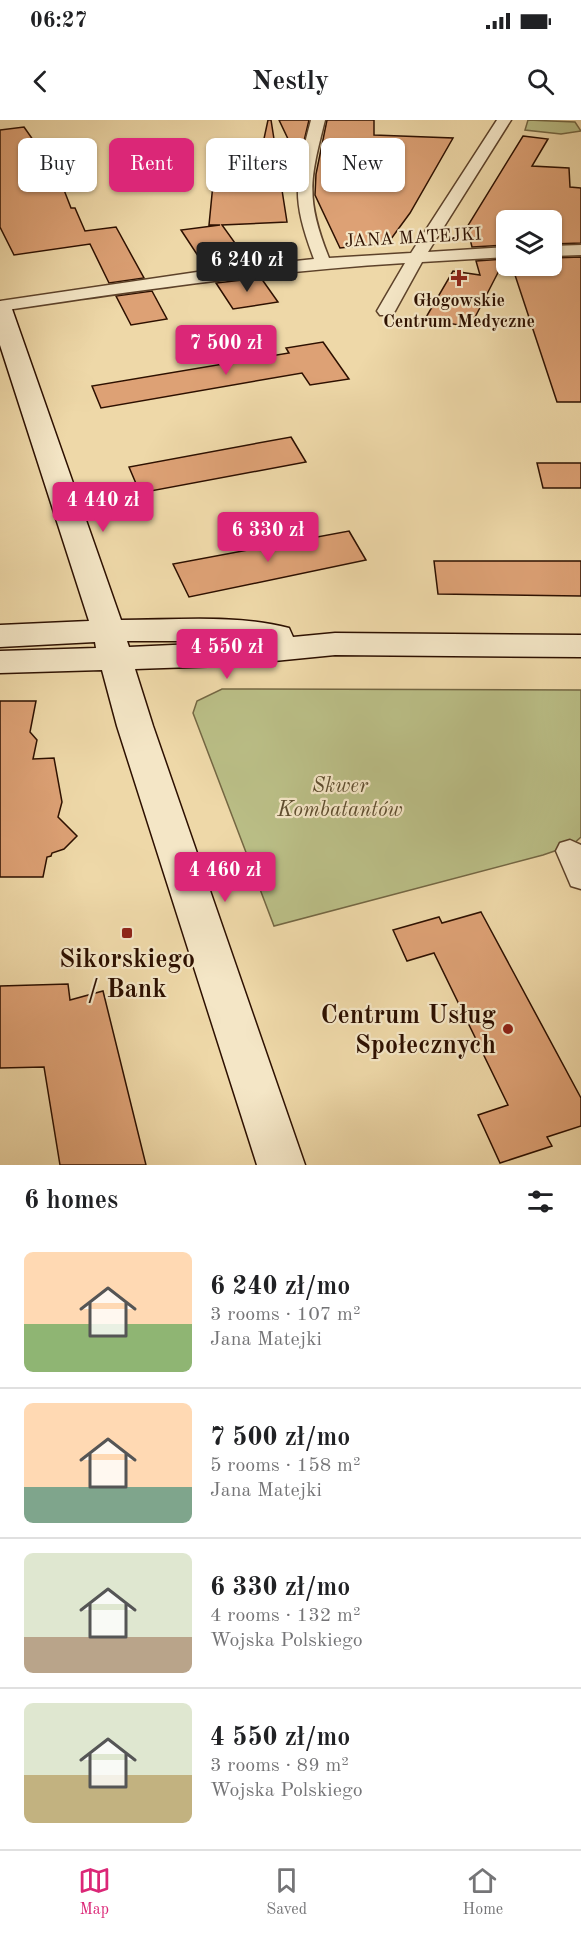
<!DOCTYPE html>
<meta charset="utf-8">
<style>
:root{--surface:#fff;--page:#f6f6f6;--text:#202124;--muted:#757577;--line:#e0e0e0;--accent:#db2777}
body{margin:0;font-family:"Old Standard TT",serif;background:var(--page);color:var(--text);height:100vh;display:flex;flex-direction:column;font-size:22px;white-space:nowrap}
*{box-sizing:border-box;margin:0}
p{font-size:20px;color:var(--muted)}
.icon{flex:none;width:33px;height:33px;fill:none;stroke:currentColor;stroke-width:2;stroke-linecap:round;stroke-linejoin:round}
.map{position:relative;height:1045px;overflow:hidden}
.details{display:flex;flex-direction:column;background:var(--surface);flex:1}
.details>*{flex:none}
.guide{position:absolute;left:18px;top:18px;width:546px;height:54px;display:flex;gap:12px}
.fabs{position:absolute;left:496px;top:90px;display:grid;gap:12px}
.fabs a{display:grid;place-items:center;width:66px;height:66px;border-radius:9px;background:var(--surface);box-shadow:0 2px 4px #0004;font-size:30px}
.price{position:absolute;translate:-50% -51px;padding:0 14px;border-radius:6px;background:var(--accent);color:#fff;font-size:20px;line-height:39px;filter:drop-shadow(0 2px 3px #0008)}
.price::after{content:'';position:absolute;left:50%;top:36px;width:18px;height:14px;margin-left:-9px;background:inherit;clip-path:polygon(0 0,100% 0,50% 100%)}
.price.selected{background:#222;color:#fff}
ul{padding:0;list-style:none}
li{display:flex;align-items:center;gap:18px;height:150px;padding:0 24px}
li+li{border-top:2px solid var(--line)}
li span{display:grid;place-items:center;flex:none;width:168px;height:120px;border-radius:9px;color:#555}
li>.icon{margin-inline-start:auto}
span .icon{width:72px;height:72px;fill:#fffc;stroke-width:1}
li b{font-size:26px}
h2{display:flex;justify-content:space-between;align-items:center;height:72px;padding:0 24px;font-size:26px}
.pill{padding:0 21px;border-radius:9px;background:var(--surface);box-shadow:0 2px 4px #0004;font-size:21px;line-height:54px}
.pill.selected{background:var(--accent);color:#fff}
.status{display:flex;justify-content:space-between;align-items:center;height:42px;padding:0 30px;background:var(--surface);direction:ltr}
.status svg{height:16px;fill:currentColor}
header{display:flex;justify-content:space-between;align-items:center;height:78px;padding:0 24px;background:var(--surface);font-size:27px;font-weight:800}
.dock{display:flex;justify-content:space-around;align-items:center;height:84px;border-top:2px solid var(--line);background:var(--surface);font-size:16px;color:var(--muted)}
.dock a{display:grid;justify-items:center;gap:3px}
.dock .selected{color:var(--accent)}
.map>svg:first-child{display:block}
.green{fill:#babe86;stroke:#746743;stroke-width:1.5}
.building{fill:#dda175;stroke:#2d1000;stroke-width:1.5}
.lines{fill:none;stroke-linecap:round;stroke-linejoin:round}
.street-casing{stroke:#5d422a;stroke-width:3}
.secondary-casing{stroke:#2d1000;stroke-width:3}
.street{fill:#f4e6c6;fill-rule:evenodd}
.secondary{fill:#f4e6c6;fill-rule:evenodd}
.poi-dot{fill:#8f2418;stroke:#f4e6c6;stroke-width:2}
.labels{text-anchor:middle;stroke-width:4.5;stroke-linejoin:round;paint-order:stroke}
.far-street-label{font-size:18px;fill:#2d1000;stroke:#f4e6c6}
.far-poi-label{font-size:18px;font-weight:bold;fill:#2d1000;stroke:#f4e6c6}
.park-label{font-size:21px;font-style:italic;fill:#5e4d2f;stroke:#f4e6c6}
.near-poi-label{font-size:26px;font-weight:bold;fill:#2d1000;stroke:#f4e6c6}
</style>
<div class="status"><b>06:27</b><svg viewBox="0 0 49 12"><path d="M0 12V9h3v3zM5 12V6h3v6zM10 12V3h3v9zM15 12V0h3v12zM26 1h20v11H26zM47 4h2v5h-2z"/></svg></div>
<header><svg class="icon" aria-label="back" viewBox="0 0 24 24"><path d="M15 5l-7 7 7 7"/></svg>Nestly<svg class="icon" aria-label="search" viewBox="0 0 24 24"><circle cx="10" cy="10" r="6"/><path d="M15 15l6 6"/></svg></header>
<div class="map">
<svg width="581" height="1045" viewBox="0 0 581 1045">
<rect width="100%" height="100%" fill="#eed8a8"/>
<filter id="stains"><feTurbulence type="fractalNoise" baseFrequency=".00333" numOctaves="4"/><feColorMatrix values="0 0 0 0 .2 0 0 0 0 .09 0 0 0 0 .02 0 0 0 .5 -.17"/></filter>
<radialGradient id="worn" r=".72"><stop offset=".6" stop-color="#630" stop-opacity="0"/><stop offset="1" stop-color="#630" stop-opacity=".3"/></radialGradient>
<g class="green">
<polygon points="528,0 575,2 581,11 561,14 525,10"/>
<polygon points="222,569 581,570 581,717 572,725 543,735 274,806 193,593 197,581"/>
</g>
<g class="building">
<polygon points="268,0 271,0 287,102 222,105 250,144 206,148 181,110 220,105 209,105 214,54 219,41 259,42"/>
<polygon points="279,0 309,0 299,42"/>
<polygon points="327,0 374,0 374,15 453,18 410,93 388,123 340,128 315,75 316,54"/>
<polygon points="24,7 59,57 71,88 75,88 85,111 116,107 144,158 109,163 90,124 14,135 0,107 0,10"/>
<polygon points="523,16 548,19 532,46 569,48 570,67 581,68 581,123 552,124 552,99 507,92 507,125 472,127 467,107"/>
<polygon points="581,137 581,282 557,282 512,146 552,146 552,138"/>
<polygon points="505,139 470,207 425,199 453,151 480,155 476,141"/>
<polygon points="261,158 278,182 233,189 216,163"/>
<polygon points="152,171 167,199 131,205 116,176"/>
<polygon points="323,222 349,259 310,265 302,253 101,288 92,266 289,233 286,228"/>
<polygon points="291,317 306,342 140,373 129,347"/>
<polygon points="537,343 581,343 581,368 543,368"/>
<polygon points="349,411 366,440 189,477 173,444"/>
<polygon points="434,441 581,441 581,476 438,474"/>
<polygon points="0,581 36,581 30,612 37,620 33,639 54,638 62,682 58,697 77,716 64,729 52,733 51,736 47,737 43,757 0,757"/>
<polygon points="481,792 581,978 581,1006 547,1017 552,1026 500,1043 478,995 508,985 434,833 407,841 393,810 439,797 442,803"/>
<polygon points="68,864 70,880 103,871 146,1045 60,1045 44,947 0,948 0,866"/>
</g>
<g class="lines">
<defs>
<g id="street">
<path d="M311 0H325C310 60 305 78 329 138L411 133 497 0H511L428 132 507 127V137L422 142 395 191 392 195H380L377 191 405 143C269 151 135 171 0 191V181L204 151 314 139C291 78 295 61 311 0Z"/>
<polygon points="581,125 581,135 552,136 552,126"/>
<polygon points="570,720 581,725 581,769 571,766 556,731 560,723"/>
</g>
<path id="secondary" d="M0 182 8 184 12 189 121 500C176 500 235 494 289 508L293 517 335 513 581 515V537L335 535 222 546 135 549 153 606 305 1045H257L117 606 102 550 0 553V531L96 528 95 522 0 527V505L89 501 0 225ZM127 521H223L239 522 129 527Z"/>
</defs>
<use href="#street" class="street-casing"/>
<use href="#secondary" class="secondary-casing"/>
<use href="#street" class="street"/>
<use href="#secondary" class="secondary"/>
</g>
<g class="poi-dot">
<path d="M456 149h6v6h6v6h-6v6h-6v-6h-6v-6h6z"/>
<rect x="121" y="807" width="12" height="12" rx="3"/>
<circle cx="508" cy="909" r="6"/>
</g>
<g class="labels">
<g class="far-street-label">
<text transform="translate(413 117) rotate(-3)" y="6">JANA MATEJKI</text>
</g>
<g class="far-poi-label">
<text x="459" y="186">Głogowskie<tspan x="459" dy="21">Centrum Medyczne</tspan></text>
</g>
<g class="park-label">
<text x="340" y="672">Skwer<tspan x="340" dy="24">Kombatantów</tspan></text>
</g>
<g class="near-poi-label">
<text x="127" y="847">Sikorskiego<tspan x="127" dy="30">/ Bank</tspan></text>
<text x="496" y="903" text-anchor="end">Centrum Usług<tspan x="496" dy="30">Społecznych</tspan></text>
</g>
</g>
<rect width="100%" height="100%" filter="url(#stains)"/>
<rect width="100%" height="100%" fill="url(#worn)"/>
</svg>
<div class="fabs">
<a><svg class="icon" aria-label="layers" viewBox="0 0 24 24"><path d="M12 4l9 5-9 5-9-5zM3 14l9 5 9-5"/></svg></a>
</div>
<b class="price selected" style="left:247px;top:173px">6 240 zł</b>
<b class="price" style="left:226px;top:256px">7 500 zł</b>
<b class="price" style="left:103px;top:413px">4 440 zł</b>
<b class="price" style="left:268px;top:443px">6 330 zł</b>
<b class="price" style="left:227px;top:560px">4 550 zł</b>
<b class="price" style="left:225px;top:783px">4 460 zł</b>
<div class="guide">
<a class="pill">Buy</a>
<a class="pill selected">Rent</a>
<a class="pill">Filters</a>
<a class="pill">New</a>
</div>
</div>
<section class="details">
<h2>6 homes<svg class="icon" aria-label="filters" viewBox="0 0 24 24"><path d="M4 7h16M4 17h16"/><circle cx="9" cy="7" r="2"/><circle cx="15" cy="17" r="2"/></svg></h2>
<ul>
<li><span style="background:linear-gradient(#ffd9b3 60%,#8fb573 0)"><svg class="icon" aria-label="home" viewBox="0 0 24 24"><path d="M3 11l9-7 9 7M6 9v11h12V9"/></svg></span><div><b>6 240 zł/mo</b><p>3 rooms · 107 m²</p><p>Jana Matejki</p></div></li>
<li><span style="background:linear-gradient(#ffd9b3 70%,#7fa58c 0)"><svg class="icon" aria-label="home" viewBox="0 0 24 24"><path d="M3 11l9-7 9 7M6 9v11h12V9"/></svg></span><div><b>7 500 zł/mo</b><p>5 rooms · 158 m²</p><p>Jana Matejki</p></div></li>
<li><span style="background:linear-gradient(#dfe7d0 70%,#b9a48a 0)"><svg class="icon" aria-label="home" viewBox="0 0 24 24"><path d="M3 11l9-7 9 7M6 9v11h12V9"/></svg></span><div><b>6 330 zł/mo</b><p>4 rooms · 132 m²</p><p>Wojska Polskiego</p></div></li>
<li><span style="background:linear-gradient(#dfe7d0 60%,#c2b280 0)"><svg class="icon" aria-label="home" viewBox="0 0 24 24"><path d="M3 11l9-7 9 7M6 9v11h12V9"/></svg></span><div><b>4 550 zł/mo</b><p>3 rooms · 89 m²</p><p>Wojska Polskiego</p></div></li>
</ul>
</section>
<nav class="dock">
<a class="selected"><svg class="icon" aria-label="map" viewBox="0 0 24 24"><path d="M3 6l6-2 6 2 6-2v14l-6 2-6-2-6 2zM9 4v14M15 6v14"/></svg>Map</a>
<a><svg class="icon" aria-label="saved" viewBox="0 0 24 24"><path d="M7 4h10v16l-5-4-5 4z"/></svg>Saved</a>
<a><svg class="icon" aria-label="home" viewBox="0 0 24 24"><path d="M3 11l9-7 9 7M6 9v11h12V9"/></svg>Home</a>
</nav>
